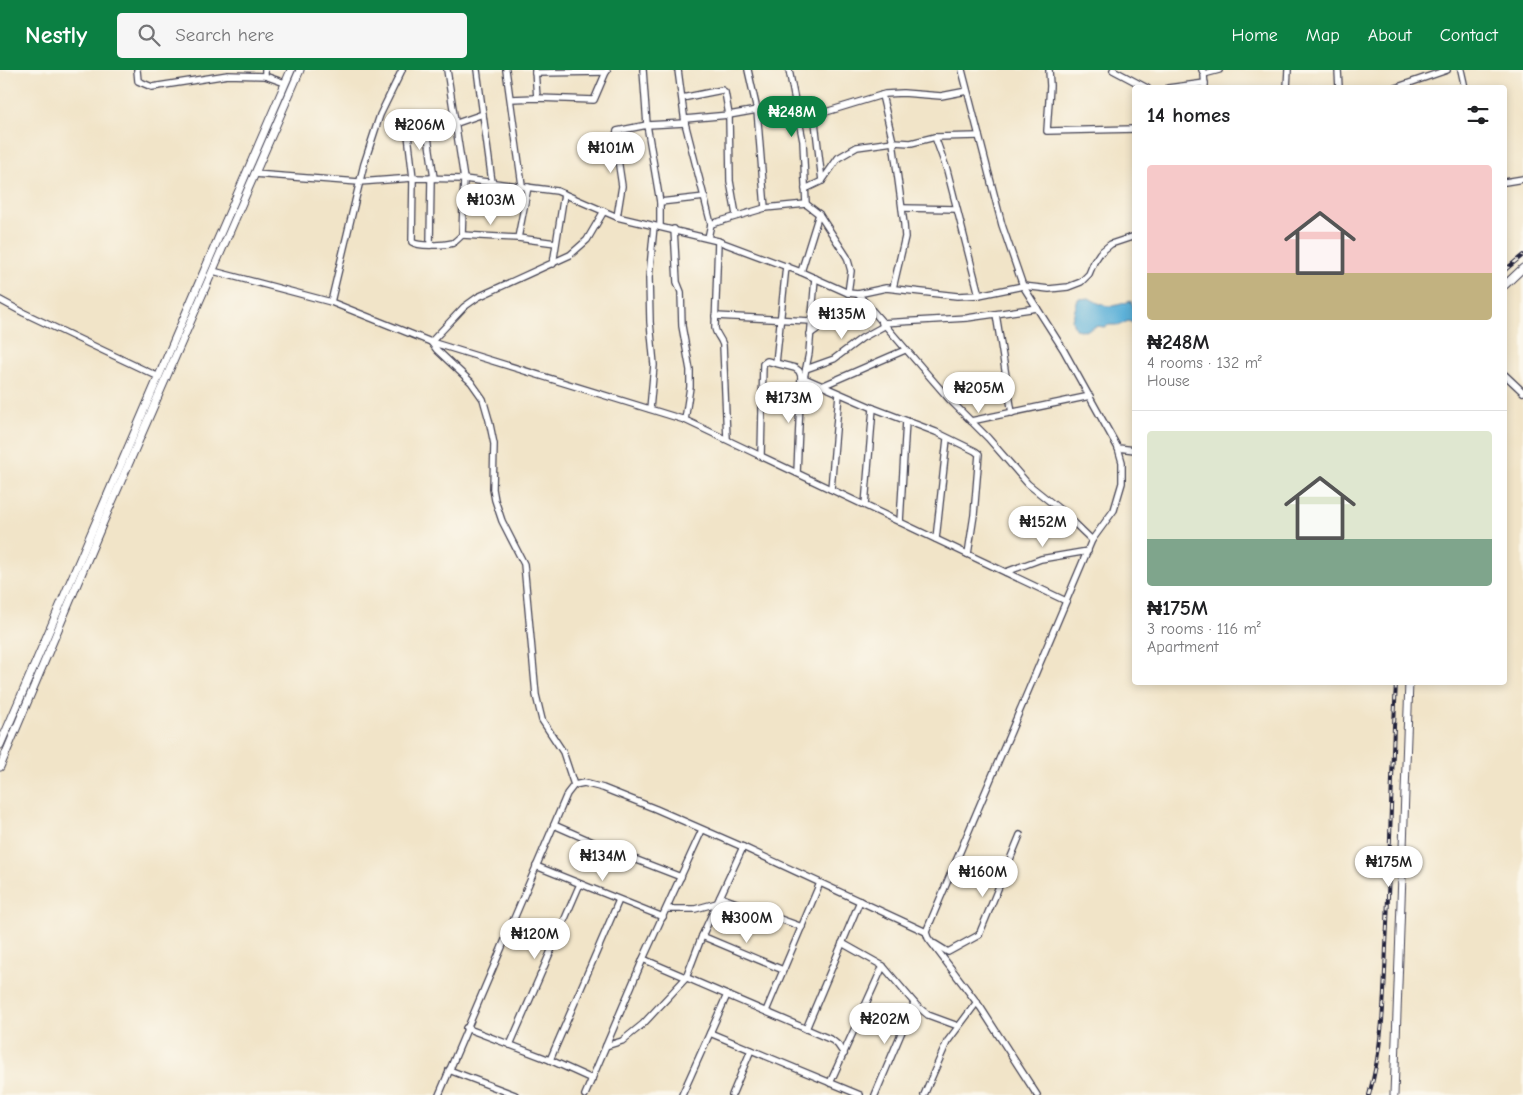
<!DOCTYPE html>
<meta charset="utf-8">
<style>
:root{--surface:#fff;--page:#f6f6f6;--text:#202124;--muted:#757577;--line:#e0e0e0;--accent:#0b8043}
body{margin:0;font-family:"Comic Neue",sans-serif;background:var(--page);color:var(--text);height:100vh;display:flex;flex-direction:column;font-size:19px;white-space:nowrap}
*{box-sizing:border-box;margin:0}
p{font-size:16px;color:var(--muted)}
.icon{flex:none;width:28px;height:28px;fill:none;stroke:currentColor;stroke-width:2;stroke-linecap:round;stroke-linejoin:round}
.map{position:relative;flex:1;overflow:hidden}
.drawer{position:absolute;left:1132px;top:15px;width:375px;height:600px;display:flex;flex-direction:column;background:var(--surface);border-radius:5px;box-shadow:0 2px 8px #0003}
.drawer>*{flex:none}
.price{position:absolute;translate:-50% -42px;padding:0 11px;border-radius:18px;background:#fff;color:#222;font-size:16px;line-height:32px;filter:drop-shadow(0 1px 2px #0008)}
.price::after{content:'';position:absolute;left:50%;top:30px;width:15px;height:11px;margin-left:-8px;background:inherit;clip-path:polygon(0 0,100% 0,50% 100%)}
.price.current{background:var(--accent);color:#fff}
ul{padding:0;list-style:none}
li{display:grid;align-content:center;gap:10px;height:265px;padding:0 15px}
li+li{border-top:1px solid var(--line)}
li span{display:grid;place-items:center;height:155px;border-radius:5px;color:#555}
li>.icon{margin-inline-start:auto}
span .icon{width:90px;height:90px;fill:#fffc;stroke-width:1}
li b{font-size:21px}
h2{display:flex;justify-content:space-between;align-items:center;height:60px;padding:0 15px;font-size:21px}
header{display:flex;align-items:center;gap:30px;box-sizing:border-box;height:70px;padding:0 25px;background:var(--accent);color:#fff}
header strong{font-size:24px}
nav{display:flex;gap:28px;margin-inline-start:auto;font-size:18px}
.search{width:350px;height:45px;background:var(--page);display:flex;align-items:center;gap:12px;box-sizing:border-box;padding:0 18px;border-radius:5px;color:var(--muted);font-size:19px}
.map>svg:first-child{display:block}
.water{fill:#5cb0d8;stroke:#3f698a}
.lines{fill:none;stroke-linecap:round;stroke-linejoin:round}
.minor-casing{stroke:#413f50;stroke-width:8}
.tertiary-casing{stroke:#413f50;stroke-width:9}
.minor{stroke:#fff;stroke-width:5.5}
.tertiary{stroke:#fff;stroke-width:7}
.rail-casing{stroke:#22223b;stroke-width:4}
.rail{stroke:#fbf7ec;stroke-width:2;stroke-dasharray:5.5;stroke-linecap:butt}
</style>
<header>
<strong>Nestly</strong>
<div class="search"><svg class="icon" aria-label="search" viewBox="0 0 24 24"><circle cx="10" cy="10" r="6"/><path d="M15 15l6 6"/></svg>Search here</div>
<nav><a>Home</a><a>Map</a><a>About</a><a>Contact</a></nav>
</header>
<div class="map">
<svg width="1523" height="1025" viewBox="0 0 1523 1025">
<rect width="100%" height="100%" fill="#fbf7ec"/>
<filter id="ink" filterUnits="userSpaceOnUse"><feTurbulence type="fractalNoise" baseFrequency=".02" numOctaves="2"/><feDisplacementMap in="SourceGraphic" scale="10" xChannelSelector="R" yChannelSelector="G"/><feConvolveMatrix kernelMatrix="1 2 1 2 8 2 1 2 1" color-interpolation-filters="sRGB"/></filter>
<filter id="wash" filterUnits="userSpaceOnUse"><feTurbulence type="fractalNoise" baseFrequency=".0096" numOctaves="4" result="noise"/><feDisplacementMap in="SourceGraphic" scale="20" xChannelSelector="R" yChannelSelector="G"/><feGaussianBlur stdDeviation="1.12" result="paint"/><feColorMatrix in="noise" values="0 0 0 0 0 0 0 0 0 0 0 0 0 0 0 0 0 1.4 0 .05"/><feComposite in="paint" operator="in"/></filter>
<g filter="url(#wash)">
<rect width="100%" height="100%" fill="#f1e4c8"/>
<path class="water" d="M1089 228C1108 239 1111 237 1131 231 1134 238 1137 246 1133 253L1128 251 1120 255H1109L1104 257 1097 256 1085 261 1075 259 1072 250 1078 229Z"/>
</g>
<g filter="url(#ink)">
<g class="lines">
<defs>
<g id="minor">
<polyline points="137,0 138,11 152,17 228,5 265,6"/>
<polyline points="265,0 265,6 285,13"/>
<polyline points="477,0 492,112"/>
<polyline points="506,0 522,115"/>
<polyline points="535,0 537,28"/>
<polyline points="643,0 647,55 660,132 660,156"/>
<polyline points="678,0 685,53 711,154 708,168"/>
<polyline points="748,0 757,40 765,138"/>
<polyline points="789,0 803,71 806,134"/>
<polyline points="962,0 1002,155 1023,216 1063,279 1118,378 1122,392 1122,413 1114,440 1092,470 926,862 928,868 981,938 1037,1025"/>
<polyline points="1049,0 1050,16 1047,61 1135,59"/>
<polyline points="1113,0 1147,18"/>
<polyline points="1202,0 1204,4 1205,18"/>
<polyline points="1338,0 1339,18"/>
<polyline points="1461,0 1465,18"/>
<polyline points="535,3 606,2 607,1"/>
<polyline points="1204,4 1219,0"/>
<polyline points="1168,18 1205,13"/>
<polyline points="1287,18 1288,0"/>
<polyline points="1395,18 1447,0"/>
<polyline points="882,25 893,72 904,154 905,167 893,218"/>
<polyline points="682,28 722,20 725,22 729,45 730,111 736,145"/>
<polyline points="511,29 537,28 594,30 606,2"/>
<polyline points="425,46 434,108"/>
<polyline points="685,49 729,45 757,40"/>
<polyline points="457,53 483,44"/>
<path d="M407 56 413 108 412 172C419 177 445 175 453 173 456 171 459 168 462 165L464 109 447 0"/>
<polyline points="935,67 947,100 979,225"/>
<polyline points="254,104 359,112 413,108 464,109 557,121 617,147 718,171 801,202 848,223 858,224 886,218 957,226 979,225 1023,216 1049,219 1068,217 1081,212 1089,204 1094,192 1100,183 1111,174 1135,166"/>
<polyline points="822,111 815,52 816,45 885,24 903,23 941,26 967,21"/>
<polyline points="1505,112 1523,109"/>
<polyline points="805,119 822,111 838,88 857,77 893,72 911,73 935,67 979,66"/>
<polyline points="660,132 705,127"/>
<polyline points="902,138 957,139"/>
<polyline points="617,147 622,116 615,69 617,61 647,55 685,53"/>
<polyline points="711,154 765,138 806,134 819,144 847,187 851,201 848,223"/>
<polyline points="674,159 677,212 681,222 682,256 690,300 690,317 685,350"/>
<polyline points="462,165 518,168 556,173"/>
<polyline points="518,168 528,117"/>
<path d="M718 171 715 258C716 265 721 268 723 275L727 369"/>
<polyline points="430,175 431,108"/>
<polyline points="553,194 564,124"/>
<polyline points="213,201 331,232 431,272 685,350 1066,531"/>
<polyline points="801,202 819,144"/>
<polyline points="858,224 949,329 988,368 1028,414 1063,442 1092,470"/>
<polyline points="0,230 24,243 159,307"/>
<polyline points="331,232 364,94 380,45 402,0"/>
<polyline points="996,244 1012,343"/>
<polyline points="715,246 811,251"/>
<polyline points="882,253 967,248 1037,238"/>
<polyline points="810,264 861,229"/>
<polyline points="776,293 786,196"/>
<polyline points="806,299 834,289 862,268 884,256"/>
<polyline points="1505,305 1523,322"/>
<polyline points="804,308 809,283 815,208"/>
<polyline points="822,316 905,280"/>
<polyline points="650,339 654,295 650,252 649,208 654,156"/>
<polyline points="971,351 1090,326"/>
<polyline points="1118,378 1135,380"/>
<polyline points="761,385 763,294 767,291 795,298 799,301 801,306 804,308 873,338 936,362 975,381 979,384 974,445 968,484"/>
<polyline points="797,403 801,306"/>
<polyline points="831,419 839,324"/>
<polyline points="865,435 873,338"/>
<polyline points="900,452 906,351"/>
<polyline points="936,469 947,369"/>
<polyline points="1006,502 1041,489 1088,481"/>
<polyline points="574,715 563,682 542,650 536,625 524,494 502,451 495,430 493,419 494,374 489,350 483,329 471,312 437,280 431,272 464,237 478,227 570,185 587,170 604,141"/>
<polyline points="554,755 611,780 681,807"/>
<polyline points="536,796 663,847"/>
<polyline points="720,827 802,857"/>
<polyline points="667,839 695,839 717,833"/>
<polyline points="702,866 783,900"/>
<polyline points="842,873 883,896 917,936 928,945 958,956"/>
<polyline points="935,874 948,882 979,865 1020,765"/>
<polyline points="643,889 832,970 838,975 844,984"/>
<polyline points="766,941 820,813"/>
<polyline points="466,958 550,990 592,1009"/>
<polyline points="806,959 860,831"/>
<polyline points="710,963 860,1025"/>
<polyline points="510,975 580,814"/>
<polyline points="606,976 622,971 643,954 686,908 702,866 743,777"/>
<polyline points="550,990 619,830"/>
<polyline points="449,1000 515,1025"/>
<polyline points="830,1013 883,896"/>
<polyline points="439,1025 567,724 574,715 584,713 603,718 656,739 743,777 926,862"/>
<polyline points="585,1025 643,889 702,760"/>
<polyline points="682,1025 727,925"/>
<polyline points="732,1025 751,980"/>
<polyline points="875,1025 914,933"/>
<polyline points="924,1025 947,972 977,932"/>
</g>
<g id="tertiary">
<polyline points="1505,215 1523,198"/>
<path d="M0 675C96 449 194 225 291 0"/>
<polyline points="0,697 102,455 300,0"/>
<polyline points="1394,1025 1409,612"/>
</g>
</defs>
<use href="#minor" class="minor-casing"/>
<use href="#tertiary" class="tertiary-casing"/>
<use href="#minor" class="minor"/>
<use href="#tertiary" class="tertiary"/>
<defs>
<g id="rail">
<polyline points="1505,200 1523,185"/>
<path d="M1369 1025C1385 970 1384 912 1387 855 1390 774 1392 693 1396 612"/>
</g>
</defs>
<use href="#rail" class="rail-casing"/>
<use href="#rail" class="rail"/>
</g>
</g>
</svg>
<b class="price current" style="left:792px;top:68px">₦248M</b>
<b class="price" style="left:420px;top:81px">₦206M</b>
<b class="price" style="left:611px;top:104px">₦101M</b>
<b class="price" style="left:491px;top:156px">₦103M</b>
<b class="price" style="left:842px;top:270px">₦135M</b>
<b class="price" style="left:979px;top:344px">₦205M</b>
<b class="price" style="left:789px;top:354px">₦173M</b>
<b class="price" style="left:1043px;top:478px">₦152M</b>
<b class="price" style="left:603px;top:812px">₦134M</b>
<b class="price" style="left:1389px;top:818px">₦175M</b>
<b class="price" style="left:983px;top:828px">₦160M</b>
<b class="price" style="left:747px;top:874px">₦300M</b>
<b class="price" style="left:535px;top:890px">₦120M</b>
<b class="price" style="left:885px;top:975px">₦202M</b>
<section class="drawer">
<h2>14 homes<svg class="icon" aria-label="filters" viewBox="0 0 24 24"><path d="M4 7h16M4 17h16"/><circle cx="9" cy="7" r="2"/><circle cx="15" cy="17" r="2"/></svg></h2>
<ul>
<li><span style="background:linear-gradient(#f6c9c9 70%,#c2b280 0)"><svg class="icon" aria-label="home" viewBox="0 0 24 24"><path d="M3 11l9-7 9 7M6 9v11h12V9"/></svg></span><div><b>₦248M</b><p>4 rooms · 132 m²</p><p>House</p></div></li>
<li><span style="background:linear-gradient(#dfe7d0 70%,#7fa58c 0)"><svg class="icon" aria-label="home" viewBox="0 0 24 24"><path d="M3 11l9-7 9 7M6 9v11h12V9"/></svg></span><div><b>₦175M</b><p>3 rooms · 116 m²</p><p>Apartment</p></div></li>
</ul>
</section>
</div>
